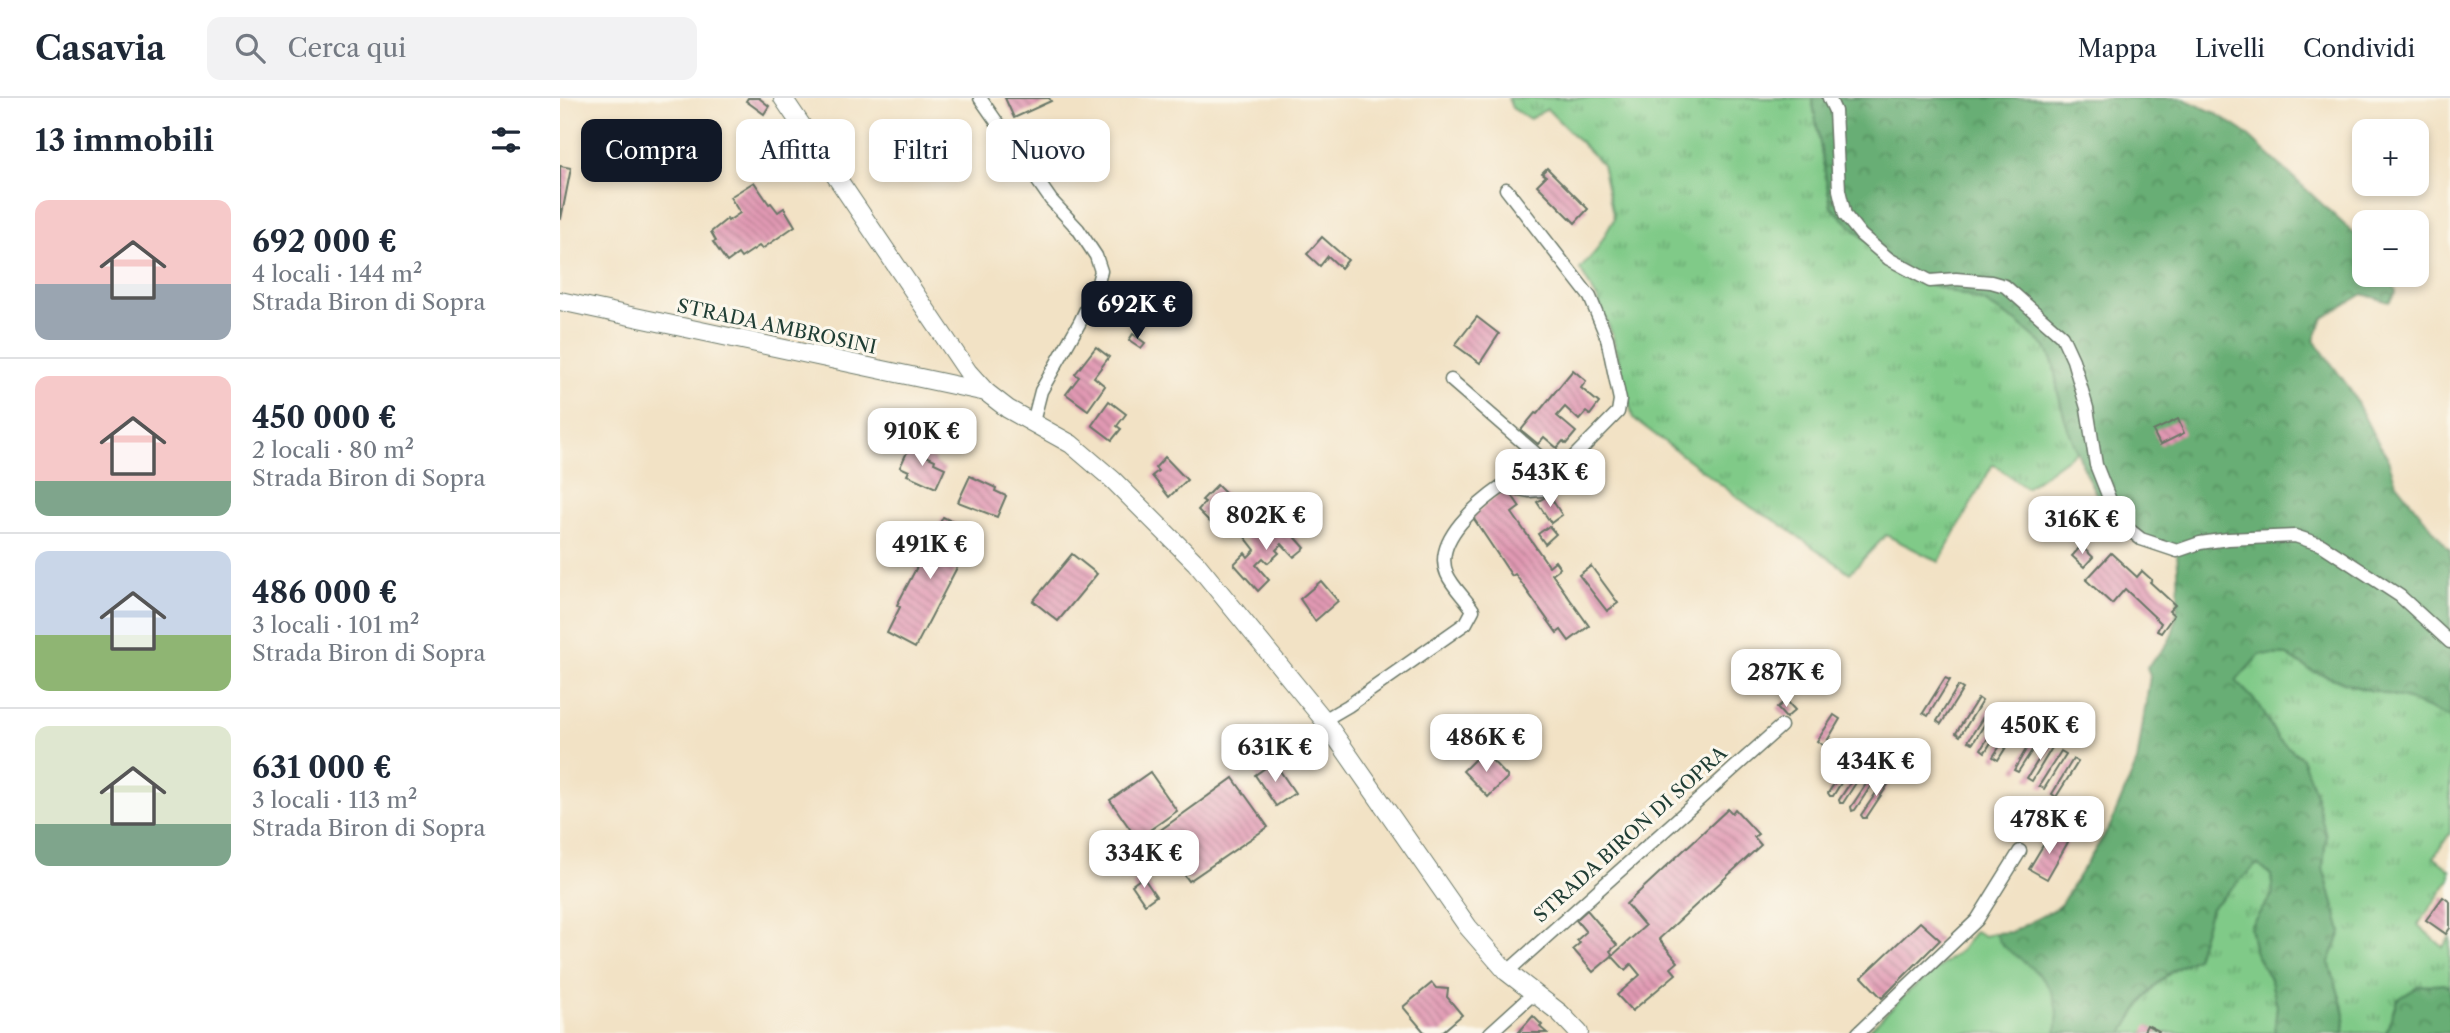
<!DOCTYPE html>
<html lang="it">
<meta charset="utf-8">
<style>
:root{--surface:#fff;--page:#f2f2f3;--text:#1f2937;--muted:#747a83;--line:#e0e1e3;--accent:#111827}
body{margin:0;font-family:"Libre Caslon Text",serif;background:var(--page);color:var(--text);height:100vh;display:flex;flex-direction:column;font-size:26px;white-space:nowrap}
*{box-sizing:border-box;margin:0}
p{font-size:23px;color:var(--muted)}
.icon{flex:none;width:38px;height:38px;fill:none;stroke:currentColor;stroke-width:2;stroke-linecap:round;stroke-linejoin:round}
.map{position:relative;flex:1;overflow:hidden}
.details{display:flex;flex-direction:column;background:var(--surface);width:560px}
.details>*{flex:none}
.top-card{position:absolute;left:21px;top:21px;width:665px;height:63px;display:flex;gap:14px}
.tools{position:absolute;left:1792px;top:21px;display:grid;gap:14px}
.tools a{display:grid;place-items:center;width:77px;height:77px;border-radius:14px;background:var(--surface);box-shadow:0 4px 10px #0003;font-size:35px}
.price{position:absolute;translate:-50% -60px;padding:0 16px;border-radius:14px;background:#fff;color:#222;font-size:23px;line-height:46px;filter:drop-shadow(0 2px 4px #0008)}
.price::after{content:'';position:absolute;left:50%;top:42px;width:21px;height:16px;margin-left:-10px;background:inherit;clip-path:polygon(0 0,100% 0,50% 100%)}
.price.on{background:var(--accent);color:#fff}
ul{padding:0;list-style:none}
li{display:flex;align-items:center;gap:21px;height:175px;padding:0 35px}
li+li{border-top:2px solid var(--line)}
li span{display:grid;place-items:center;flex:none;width:196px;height:140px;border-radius:14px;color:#555}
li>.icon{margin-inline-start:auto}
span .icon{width:84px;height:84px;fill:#fffc;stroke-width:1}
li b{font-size:30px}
h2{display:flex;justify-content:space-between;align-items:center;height:84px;padding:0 35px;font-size:30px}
.chip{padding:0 24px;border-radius:14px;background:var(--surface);box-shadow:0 4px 10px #0003;font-size:24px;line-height:63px}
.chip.on{background:var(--accent);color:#fff}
header{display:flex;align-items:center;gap:42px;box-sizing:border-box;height:98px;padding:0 35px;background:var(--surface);border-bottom:2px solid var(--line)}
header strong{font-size:33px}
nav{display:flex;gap:38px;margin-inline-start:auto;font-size:24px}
.search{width:490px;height:63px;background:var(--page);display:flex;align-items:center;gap:18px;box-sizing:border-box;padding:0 24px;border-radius:14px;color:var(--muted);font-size:26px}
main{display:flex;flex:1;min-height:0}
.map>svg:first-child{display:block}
.grass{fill:url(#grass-tufts);stroke:#50845e;stroke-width:2}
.forest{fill:url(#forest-crowns);stroke:#447654;stroke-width:2}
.pitch{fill:#80ca88;stroke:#50845e;stroke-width:2}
.building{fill:url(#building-back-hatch)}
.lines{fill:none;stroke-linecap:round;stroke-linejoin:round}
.street-casing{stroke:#697767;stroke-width:15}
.secondary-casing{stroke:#697767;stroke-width:20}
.street{stroke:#fff;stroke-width:12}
.secondary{stroke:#fff;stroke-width:18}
.labels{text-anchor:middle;stroke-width:6;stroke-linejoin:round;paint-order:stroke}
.street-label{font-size:19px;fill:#1f3d34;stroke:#fbf7ec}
</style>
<header>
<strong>Casavia</strong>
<div class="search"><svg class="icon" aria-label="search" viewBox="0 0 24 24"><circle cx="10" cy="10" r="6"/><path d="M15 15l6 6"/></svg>Cerca qui</div>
<nav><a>Mappa</a><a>Livelli</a><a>Condividi</a></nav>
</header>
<main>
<section class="details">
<h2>13 immobili<svg class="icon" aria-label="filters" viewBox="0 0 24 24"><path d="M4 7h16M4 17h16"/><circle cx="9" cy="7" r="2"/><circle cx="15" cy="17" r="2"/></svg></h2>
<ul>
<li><span style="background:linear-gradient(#f6c9c9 60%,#9aa5b1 0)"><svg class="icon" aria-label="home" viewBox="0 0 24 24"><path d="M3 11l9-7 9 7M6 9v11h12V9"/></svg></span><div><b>692 000 €</b><p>4 locali · 144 m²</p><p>Strada Biron di Sopra</p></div></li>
<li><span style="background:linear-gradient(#f6c9c9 75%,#7fa58c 0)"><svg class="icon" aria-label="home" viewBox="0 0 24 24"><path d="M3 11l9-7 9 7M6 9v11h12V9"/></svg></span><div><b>450 000 €</b><p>2 locali · 80 m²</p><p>Strada Biron di Sopra</p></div></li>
<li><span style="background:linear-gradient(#c9d6e8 60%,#8fb573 0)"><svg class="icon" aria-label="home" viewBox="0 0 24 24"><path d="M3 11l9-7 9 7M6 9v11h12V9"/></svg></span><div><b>486 000 €</b><p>3 locali · 101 m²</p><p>Strada Biron di Sopra</p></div></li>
<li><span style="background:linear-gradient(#dfe7d0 70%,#7fa58c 0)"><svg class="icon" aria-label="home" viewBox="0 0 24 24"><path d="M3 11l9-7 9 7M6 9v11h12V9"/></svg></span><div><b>631 000 €</b><p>3 locali · 113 m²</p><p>Strada Biron di Sopra</p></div></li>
</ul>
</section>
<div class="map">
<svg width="1890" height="935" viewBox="0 0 1890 935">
<defs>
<pattern id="grass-tufts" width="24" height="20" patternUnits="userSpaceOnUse" patternTransform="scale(1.75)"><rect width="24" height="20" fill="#80ca88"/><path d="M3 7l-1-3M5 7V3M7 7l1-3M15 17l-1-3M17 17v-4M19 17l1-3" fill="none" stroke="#68a570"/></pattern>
<pattern id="forest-crowns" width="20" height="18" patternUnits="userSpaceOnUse" patternTransform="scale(1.75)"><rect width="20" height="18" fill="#68ae74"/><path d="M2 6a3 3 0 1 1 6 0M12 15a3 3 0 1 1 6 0" fill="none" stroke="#558f60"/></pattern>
<pattern id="building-back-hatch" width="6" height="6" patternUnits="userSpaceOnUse" patternTransform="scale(1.75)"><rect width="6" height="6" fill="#e199b3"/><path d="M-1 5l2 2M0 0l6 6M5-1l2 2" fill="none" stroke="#b67e92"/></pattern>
</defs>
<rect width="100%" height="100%" fill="#fbf7ec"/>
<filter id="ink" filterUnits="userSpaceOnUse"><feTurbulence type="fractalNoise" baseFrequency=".0143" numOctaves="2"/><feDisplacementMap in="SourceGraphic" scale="14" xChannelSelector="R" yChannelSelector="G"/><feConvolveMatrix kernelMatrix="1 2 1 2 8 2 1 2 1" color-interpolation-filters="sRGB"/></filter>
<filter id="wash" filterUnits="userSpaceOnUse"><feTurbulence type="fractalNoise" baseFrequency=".00686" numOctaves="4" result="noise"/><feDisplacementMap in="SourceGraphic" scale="28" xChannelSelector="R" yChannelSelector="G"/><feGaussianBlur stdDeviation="1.57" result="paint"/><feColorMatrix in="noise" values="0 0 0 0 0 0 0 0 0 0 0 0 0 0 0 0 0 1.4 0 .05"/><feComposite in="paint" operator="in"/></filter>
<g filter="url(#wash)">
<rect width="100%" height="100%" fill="#f2e2c5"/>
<g class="grass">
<polygon points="948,0 1252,0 1271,109 1354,181 1424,204 1457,224 1486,249 1494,267 1498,295 1517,353 1466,390 1433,366 1379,464 1326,437 1290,475 1216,423 1192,410 1073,320 1052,236 1038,202 1020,171 1036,153 1054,121 1042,66 987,11 970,21 952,10"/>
<polygon points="1700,556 1727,557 1752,573 1801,590 1845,600 1890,620 1890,735 1874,759 1890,772 1890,781 1858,827 1883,849 1890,839 1890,889 1884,886 1837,902 1826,935 1784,935 1785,916 1769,864 1781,834 1763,770 1766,738 1742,660 1718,641 1700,608 1676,583"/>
<path d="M1697 766 1711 777 1713 796 1690 829 1695 855 1711 883 1717 908 1714 935H1563C1587 895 1593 881 1636 860L1651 810Z"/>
</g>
<g class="forest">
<path d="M1252 0H1622L1655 15 1683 33 1804 145V177H1827L1836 193 1829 204 1803 196 1763 220 1754 242 1790 291 1814 338 1827 358 1836 385 1890 453V620L1845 600 1801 590 1752 573 1727 557 1700 556 1676 583 1700 608 1718 641 1742 660 1755 694 1766 738 1763 770 1781 834 1769 864 1785 916 1784 935H1714L1717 908 1711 883 1695 855 1690 828 1713 796 1711 777 1697 766 1651 810 1636 860C1593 881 1587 895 1563 935H1496C1502 894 1484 879 1454 856 1445 850 1439 846 1436 835L1452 834 1499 809 1550 728 1577 664 1590 578 1587 569C1594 561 1604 552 1609 543 1620 523 1619 476 1617 454L1571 433 1546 415 1526 376 1506 325 1498 295 1494 267 1486 249 1457 224 1424 204 1354 181 1310 146 1271 109Z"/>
<polygon points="1884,886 1890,889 1890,935 1826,935 1837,902 1859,888"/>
</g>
<path class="pitch" d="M1415 833 1424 838 1436 835C1439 846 1445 850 1454 856 1484 879 1502 894 1496 935H1306L1349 893 1401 852Z"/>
<g id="blocks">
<g class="building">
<polygon points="188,0 199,0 209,8 204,16 186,3"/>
<polygon points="445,0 489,0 491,3 454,20"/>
<polygon points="0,68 11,70 1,121 0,120"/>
<polygon points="987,70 1028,111 1015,125 977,87 986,78 982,75"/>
<polygon points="194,84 209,106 211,105 218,114 224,110 235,128 202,151 199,148 181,160 178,156 167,164 153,144 156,143 151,134 167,121 168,123 180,115 170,99"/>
<polygon points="762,139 788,162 781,170 768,158 760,168 747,156"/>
<polygon points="917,219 939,236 920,265 895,247"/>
<polygon points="573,236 585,245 581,250 569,242"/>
<polygon points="536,249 549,259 534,279 545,288 528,312 506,296 519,279 515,276"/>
<polygon points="1013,272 1026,283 1021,290 1039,305 1030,317 1026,314 1019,322 1005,309 997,318 1016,334 1006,346 1003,343 997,350 984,339 978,346 961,332 975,315 977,316"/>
<polygon points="549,303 566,316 557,328 561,331 552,342 532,327"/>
<polygon points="1618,321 1624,335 1600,347 1593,333"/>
<polygon points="349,350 375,362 374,365 385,370 376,390 347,377 349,373 340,369"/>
<polygon points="605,359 627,382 609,399 592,378 598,373 595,370"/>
<polygon points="410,378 436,390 435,393 446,398 437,419 398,404"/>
<polygon points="657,387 680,410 659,428 654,422 651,425 638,412 645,404 642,402"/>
<polygon points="947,390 960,409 952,415 989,468 995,463 1000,470 992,476 1029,528 1009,543 1001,532 997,535 955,476 952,478 912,418"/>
<polygon points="989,397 1002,417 991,425 977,404"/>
<polygon points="383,419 415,435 355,550 327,535 340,509 337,507"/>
<polygon points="721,423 745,450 734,459 722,446 716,452 719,455 708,465 703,460 696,467 709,482 698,493 674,466 685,455 688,459 695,452 685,439 695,429 706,441 712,436 710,433"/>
<polygon points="989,428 996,436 985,446 978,436"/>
<polygon points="1521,448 1533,459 1524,469 1512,458"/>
<polygon points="1551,455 1577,479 1582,473 1592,482 1590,484 1615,507 1609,513 1614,517 1601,535 1597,533 1601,525 1565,491 1552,506 1526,482"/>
<polygon points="512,456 537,476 498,523 473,503"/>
<polygon points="1031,468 1058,505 1047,513 1019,477"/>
<polygon points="761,483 778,503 755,523 740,501"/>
<polygon points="1385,580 1390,582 1368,618 1363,615"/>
<polygon points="1398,588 1403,591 1381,626 1377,623"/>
<polygon points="1418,600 1422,603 1400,638 1396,635"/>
<polygon points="1226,602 1235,612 1226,620 1217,610"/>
<polygon points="1430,608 1434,611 1413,645 1408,643"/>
<polygon points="1443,616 1447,619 1425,654 1421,651"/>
<polygon points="1274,617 1280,621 1264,648 1257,643"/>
<polygon points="1455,624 1460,627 1438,662 1433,659"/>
<polygon points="1475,636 1480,640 1458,674 1454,672"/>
<polygon points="1489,645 1493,648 1472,683 1467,680"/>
<polygon points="923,653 948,679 928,699 903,673"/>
<polygon points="1501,653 1506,656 1484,691 1479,688"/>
<polygon points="1294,656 1297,659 1273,698 1270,698 1268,695"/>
<polygon points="1513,661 1518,664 1496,699 1492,696"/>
<polygon points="714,664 735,695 716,708 695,677"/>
<polygon points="1304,664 1308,666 1283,705 1280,705 1279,702"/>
<polygon points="1316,671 1319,671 1320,674 1295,712 1292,713 1291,709"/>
<polygon points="590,674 617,713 577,741 550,702"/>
<polygon points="1327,679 1330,679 1331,682 1306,720 1303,720 1301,717"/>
<polygon points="673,680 708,729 629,783 595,736"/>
<polygon points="1168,711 1172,715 1175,711 1198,736 1194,739 1201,747 1099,841 1118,864 1111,870 1116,876 1072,913 1057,897 1080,877 1071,866 1065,872 1052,858 1033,874 1013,851 1020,845 1017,842 1026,834 1016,822 1027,812 1057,847 1050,853 1053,857 1085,828 1066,806"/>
<polygon points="1491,734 1508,744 1487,781 1469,771"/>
<polygon points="583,779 596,798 585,806 572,787"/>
<polygon points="1883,799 1890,804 1890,830 1886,836 1866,822"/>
<polygon points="1360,824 1380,842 1322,900 1302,879"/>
<polygon points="872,885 876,890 888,891 887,899 902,917 881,935 865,935 843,909"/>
<polygon points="973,918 982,927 980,929 987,935 958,935"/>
<polygon points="1587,927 1599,933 1597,935 1583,935"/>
</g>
</g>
</g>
<g filter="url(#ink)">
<use href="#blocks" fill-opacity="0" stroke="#697767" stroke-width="2"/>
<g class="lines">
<defs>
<g id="street">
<polyline points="420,0 491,102 518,131 536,158 541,173 537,188 520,224 481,293 473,324"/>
<polyline points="1269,0 1275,13 1279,92 1285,117 1301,137 1329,161 1370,183 1396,181 1431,184 1445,188 1502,238 1513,262 1527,310 1536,367 1555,415 1567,430 1581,441 1617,453 1640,445 1668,441 1735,438 1762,447 1840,498 1890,544"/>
<polyline points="891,282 997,374"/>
<path d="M764 622 788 608 906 525 913 512C905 500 892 488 887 476 872 442 920 404 943 388L969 393 981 392 1058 314 1060 302 1047 240 1030 199 946 91"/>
<polyline points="947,874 1221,628"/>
<polyline points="930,935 973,896"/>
<polyline points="1298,935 1417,822 1460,753"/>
</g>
<g id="secondary">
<polyline points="223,0 408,274 426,294 448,311 511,346 553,382 636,465 764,622 908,829 947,874 1000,915 1019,935"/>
<polyline points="0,203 426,294"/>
</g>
</defs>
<use href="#street" class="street-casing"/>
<use href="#secondary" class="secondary-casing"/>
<use href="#street" class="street"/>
<use href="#secondary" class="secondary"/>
</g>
</g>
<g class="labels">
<g class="street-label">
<text transform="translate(217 228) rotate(12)" y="7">STRADA AMBROSINI</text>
<text transform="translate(1070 736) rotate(-42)" y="7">STRADA BIRON DI SOPRA</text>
</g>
</g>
</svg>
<div class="tools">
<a>+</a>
<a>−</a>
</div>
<b class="price on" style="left:577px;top:243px">692K €</b>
<b class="price" style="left:362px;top:370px">910K €</b>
<b class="price" style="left:990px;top:411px">543K €</b>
<b class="price" style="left:706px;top:454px">802K €</b>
<b class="price" style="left:1522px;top:458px">316K €</b>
<b class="price" style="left:370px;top:483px">491K €</b>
<b class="price" style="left:1226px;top:611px">287K €</b>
<b class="price" style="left:1480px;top:664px">450K €</b>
<b class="price" style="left:926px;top:676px">486K €</b>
<b class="price" style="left:715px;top:686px">631K €</b>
<b class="price" style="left:1316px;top:700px">434K €</b>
<b class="price" style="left:1489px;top:758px">478K €</b>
<b class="price" style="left:584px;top:792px">334K €</b>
<div class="top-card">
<a class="chip on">Compra</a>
<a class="chip">Affitta</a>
<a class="chip">Filtri</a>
<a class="chip">Nuovo</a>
</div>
</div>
</main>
